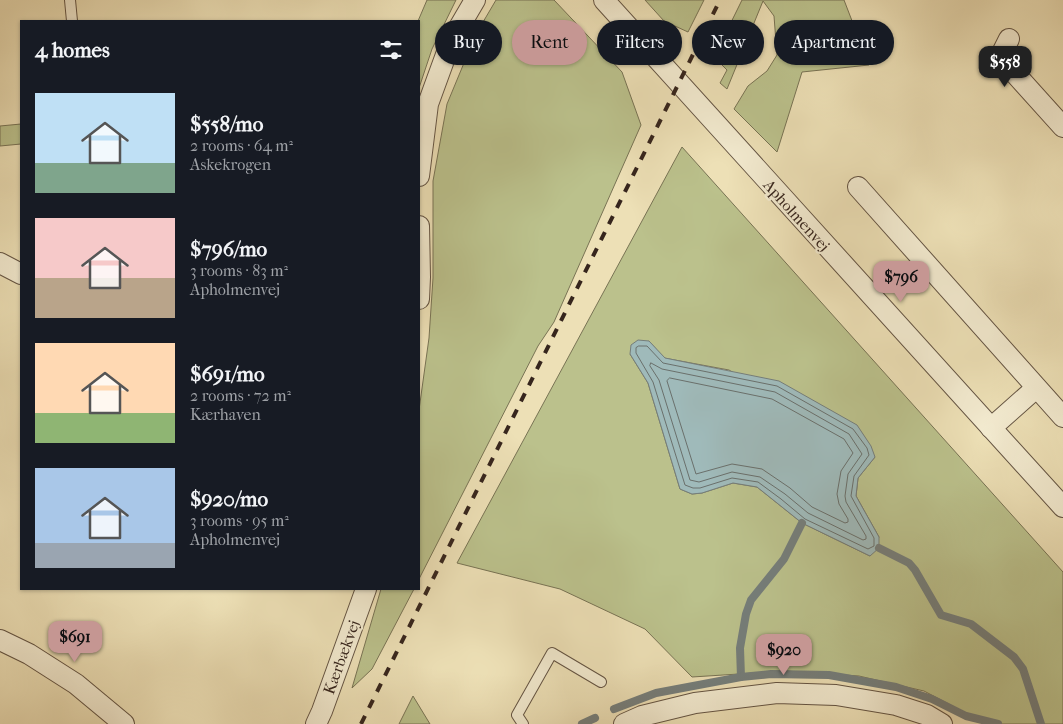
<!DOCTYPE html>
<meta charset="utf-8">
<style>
:root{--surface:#171b24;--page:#20242c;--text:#f1f3f6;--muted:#9ea1a6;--accent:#c59692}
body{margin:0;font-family:"IM FELL French Canon",serif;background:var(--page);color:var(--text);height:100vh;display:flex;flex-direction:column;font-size:19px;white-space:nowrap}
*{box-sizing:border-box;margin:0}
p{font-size:16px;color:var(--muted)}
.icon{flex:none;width:28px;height:28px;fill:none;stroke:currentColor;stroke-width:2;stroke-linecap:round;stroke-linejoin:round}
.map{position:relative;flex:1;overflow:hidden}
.side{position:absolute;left:20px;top:20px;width:400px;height:570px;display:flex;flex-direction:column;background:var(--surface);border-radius:0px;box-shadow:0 1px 4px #0004}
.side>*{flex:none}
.banner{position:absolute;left:435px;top:20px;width:475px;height:45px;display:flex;gap:10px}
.price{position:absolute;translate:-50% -42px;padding:0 11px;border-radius:10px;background:var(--accent);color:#111;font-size:16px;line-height:32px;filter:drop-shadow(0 1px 2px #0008)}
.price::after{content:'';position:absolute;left:50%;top:30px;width:15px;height:11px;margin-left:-8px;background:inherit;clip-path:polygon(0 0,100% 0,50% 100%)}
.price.selected{background:#222;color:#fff}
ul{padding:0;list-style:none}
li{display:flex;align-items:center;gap:15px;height:125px;padding:0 15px}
li span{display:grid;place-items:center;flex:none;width:140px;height:100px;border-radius:0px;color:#555}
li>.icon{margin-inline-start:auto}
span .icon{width:60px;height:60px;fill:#fffc;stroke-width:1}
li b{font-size:21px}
h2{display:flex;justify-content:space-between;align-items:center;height:60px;padding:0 15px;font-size:21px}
.tag{padding:0 18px;border-radius:22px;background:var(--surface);box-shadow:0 1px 4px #0004;font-size:18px;line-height:45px}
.tag.selected{background:var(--accent);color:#111}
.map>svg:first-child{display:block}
.green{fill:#bbc18c;stroke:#787354;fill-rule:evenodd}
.water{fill:#9fbaba;stroke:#757e7b}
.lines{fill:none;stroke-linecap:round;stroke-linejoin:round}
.shore{stroke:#6a706c;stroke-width:1}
.stream{stroke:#757e7b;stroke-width:8}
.lane-casing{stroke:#645443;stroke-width:12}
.street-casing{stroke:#645443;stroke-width:22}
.lane{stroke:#f3ebd0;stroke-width:10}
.street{stroke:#f3ebd0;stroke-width:20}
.rail{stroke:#36251d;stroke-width:4;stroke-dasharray:9 9;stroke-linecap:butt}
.labels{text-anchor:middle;stroke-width:4.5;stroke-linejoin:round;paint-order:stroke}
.street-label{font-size:16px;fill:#36251d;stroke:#f3ebd0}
</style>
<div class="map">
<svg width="1063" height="724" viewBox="0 0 1063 724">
<rect width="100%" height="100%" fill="#ede0b6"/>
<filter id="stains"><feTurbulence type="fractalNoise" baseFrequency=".004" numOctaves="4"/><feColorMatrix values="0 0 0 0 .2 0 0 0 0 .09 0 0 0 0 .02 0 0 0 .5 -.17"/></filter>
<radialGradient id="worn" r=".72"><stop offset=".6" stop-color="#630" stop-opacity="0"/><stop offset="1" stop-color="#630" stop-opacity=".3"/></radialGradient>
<g class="green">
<polygon points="427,0 456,0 432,49 419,88 418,21"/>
<polygon points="496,0 554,0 622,72 641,125 554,322 538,346 419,579 419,410 429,338 433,278 433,181 447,104 476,34"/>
<polygon points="645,0 704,0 688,32 664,21"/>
<polygon points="742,0 844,0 869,65 802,72 777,152 734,109 748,86 767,71 777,55 774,16 763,1 727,89 720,83 727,70 714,57"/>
<polygon points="21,124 21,144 0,146 0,126"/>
<path d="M682 147 1063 572V724H987L924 691 859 676 786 671 692 677 645 629 560 589 457 563ZM649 341 664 358 729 370 875 457 858 478 856 496 879 537 870 556 802 523 757 487 733 483 702 493 692 494 680 489 648 383 630 354Z"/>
<polygon points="381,589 414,589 372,669 352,688"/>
<polygon points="413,696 430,724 399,724"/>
</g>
<polygon class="water" points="638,340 649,341 665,358 779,381 857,425 871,446 875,457 858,478 856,496 879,537 879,548 870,556 802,523 757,487 733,483 702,493 692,494 680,489 648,383 630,354 631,345"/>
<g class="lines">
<g class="shore">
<polygon points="639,346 647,346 663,363 777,386 853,429 867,448 869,455 854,476 851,496 874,538 874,546 868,549 805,519 781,499 758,482 732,478 700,488 693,488 685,485 653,382 636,353 636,348"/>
<polygon points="651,363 662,369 775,392 849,434 862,454 848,474 845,496 846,502 866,536 866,539 863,540 808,513 785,494 760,477 732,472 699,482 690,480 659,380 650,366"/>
<polygon points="670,378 772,399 844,439 853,453 841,471 837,494 839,504 848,519 848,522 845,523 812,507 790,488 762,469 732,464 696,474 667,381"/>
</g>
<g class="stream">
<polyline points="879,548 909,563 915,570 941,615 971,624 1014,657 1023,669 1041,724"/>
<polyline points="741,677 740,648 746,614 751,600 784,559 802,523"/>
<polyline points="614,709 656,693 741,677 771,674 829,675 896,687 932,699 966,716 998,724"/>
<polyline points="582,724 595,718"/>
</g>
<defs>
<g id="lane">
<polyline points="70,0 72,21"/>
<polyline points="523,724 517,715 552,653 601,682"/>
</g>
<g id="street">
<polyline points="604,0 1063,507"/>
<polyline points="1009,39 1000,57 1063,127"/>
<polyline points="419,176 428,104 451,41 475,0"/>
<polyline points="858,187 1063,417"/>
<polyline points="419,226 420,277 419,299"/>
<polyline points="0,263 21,274"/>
<polyline points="991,428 1036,388"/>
<polyline points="0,640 29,654 76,684 124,724"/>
<polyline points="316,724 322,711 366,589"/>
<polyline points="624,724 642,716 695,703 777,693 836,695 896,705 927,715 942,724"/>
</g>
</defs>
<use href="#lane" class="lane-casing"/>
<use href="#street" class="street-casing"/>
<use href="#lane" class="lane"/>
<use href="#street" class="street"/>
<polyline class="rail" points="361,724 720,0"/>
</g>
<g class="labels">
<g class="street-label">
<text transform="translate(797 215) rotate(48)" y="6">Apholmenvej</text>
<text transform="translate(341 657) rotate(-70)" y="6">Kærbækvej</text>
</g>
</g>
<rect width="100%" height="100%" filter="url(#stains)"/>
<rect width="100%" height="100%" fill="url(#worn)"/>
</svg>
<b class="price selected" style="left:1005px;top:88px">$558</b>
<b class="price" style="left:901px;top:303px">$796</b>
<b class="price" style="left:75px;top:663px">$691</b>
<b class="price" style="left:784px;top:676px">$920</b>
<div class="banner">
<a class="tag">Buy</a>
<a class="tag selected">Rent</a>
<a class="tag">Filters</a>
<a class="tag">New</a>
<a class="tag">Apartment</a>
</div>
<section class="side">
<h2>4 homes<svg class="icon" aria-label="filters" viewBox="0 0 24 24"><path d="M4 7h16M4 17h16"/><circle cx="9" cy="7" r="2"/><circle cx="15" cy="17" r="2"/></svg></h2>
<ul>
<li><span style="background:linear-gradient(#bfe0f5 70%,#7fa58c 0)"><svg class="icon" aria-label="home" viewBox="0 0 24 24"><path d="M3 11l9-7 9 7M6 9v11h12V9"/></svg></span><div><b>$558/mo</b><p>2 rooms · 64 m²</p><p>Askekrogen</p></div></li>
<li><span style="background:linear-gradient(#f6c9c9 60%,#b9a48a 0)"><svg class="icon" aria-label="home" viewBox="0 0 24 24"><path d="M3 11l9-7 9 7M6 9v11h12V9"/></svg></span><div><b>$796/mo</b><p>3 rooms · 83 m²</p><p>Apholmenvej</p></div></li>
<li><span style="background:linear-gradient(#ffd9b3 70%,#8fb573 0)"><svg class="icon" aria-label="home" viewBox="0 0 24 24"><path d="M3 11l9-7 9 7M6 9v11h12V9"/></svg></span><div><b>$691/mo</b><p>2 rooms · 72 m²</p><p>Kærhaven</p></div></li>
<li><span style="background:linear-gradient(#a9c7e8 75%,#9aa5b1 0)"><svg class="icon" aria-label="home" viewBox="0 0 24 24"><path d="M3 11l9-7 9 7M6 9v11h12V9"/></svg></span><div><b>$920/mo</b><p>3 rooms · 95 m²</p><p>Apholmenvej</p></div></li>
</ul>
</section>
</div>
